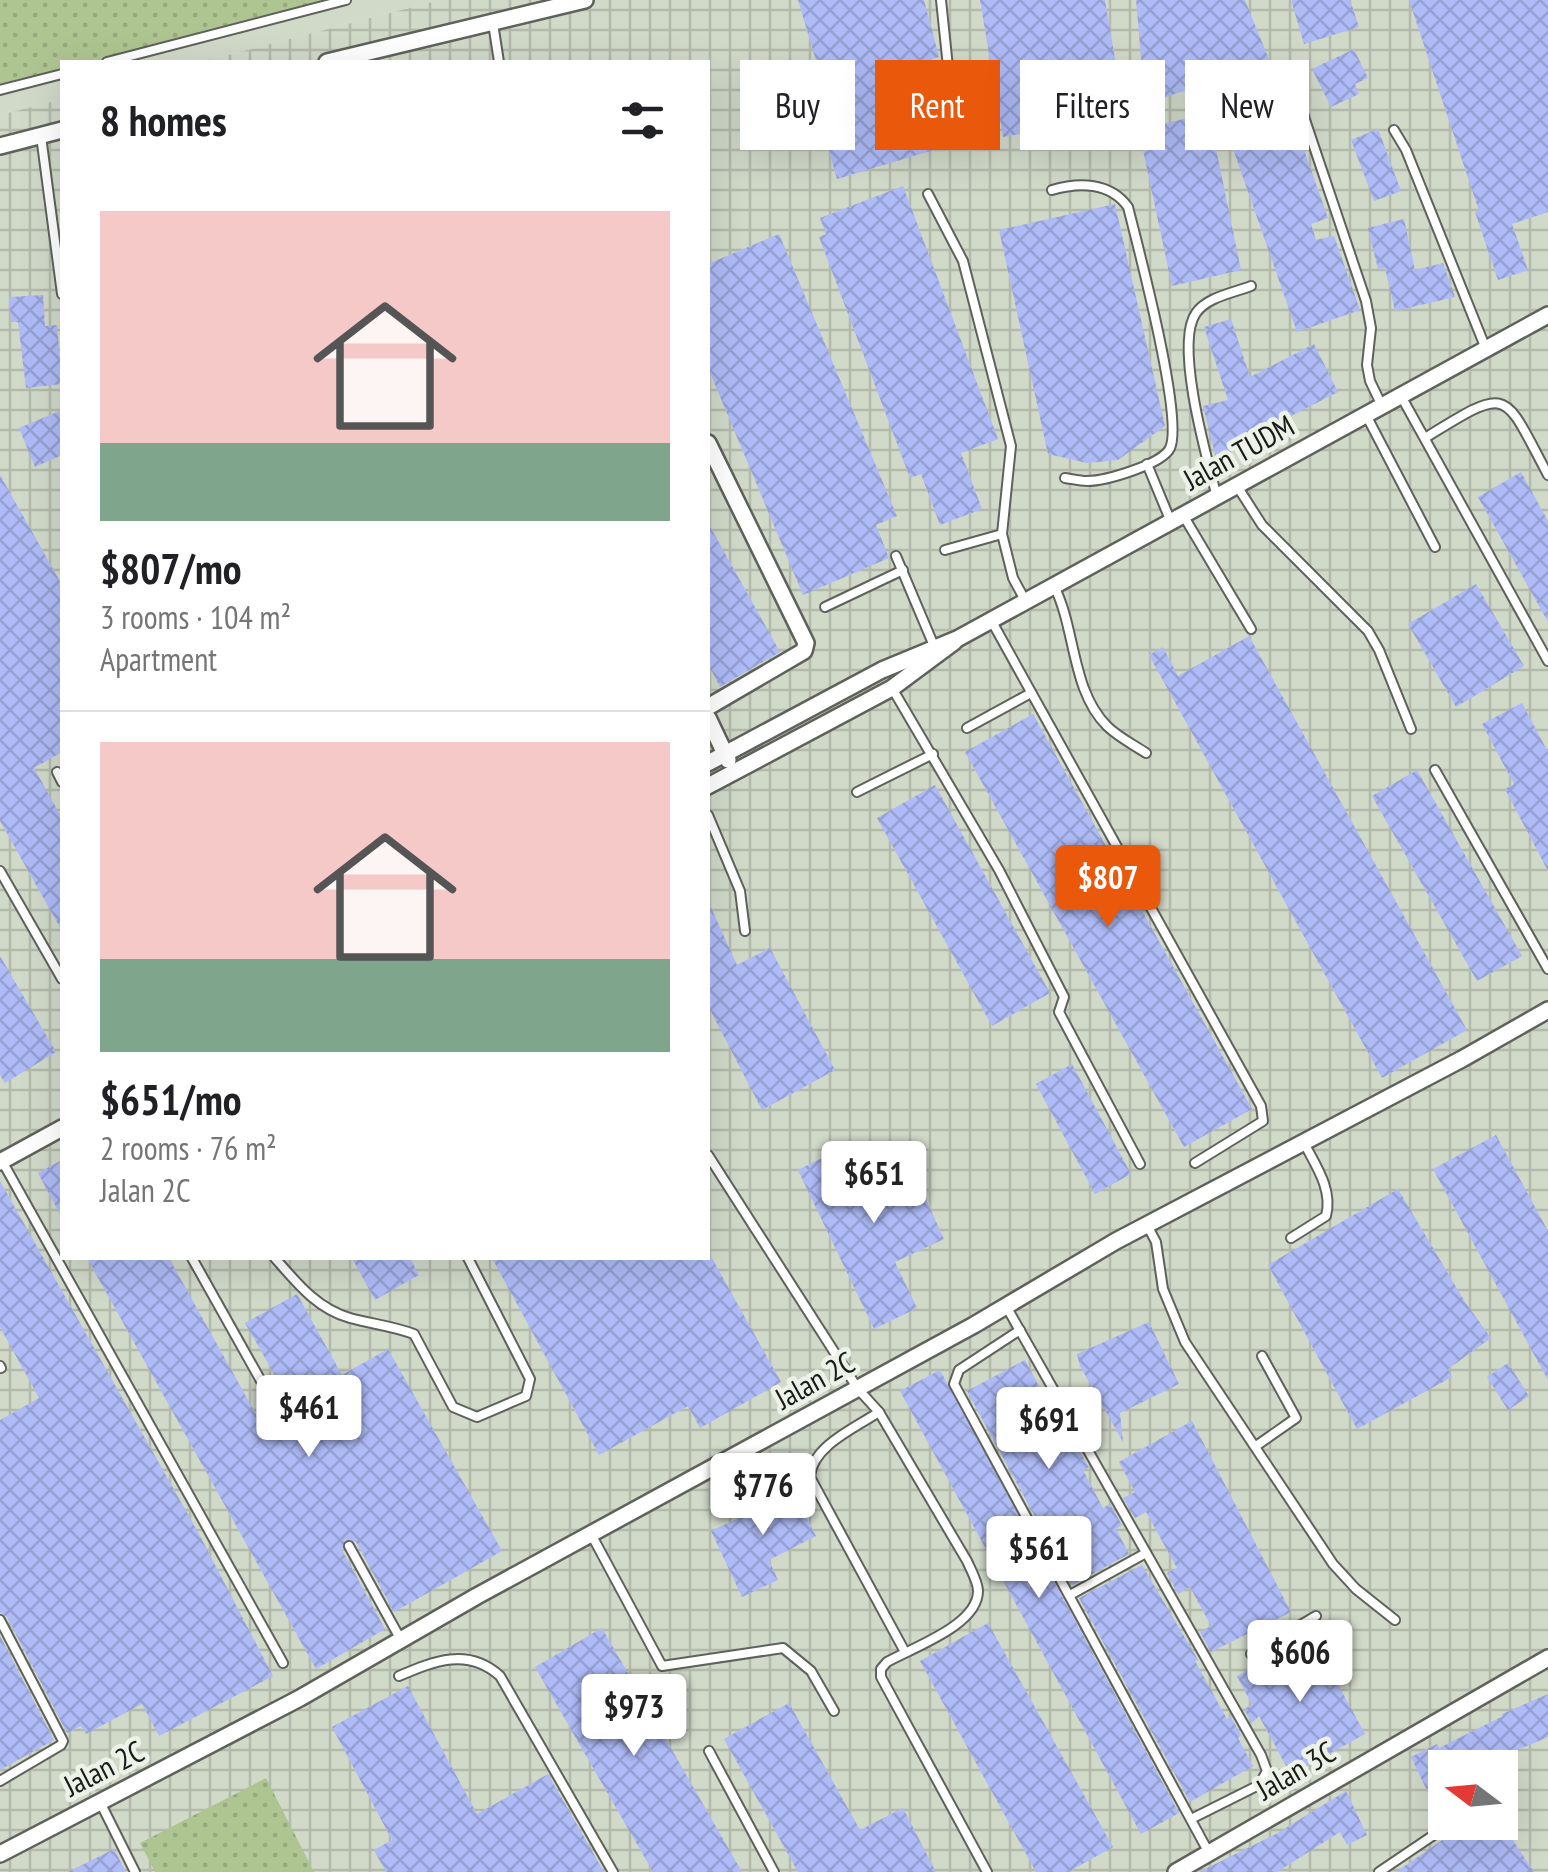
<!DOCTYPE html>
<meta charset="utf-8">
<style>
:root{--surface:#fff;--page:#f6f6f6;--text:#202124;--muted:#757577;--line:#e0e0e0;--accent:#ea580c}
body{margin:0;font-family:"PT Sans Narrow",sans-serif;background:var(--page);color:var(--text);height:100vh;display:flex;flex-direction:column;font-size:38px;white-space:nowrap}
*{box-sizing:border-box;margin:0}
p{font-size:32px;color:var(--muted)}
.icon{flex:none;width:55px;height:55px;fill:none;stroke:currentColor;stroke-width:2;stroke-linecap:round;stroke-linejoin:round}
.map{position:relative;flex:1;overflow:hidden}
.sheet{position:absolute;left:60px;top:60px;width:650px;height:1200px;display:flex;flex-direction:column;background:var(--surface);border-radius:0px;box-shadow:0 10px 40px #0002}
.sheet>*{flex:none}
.guide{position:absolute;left:740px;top:60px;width:658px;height:90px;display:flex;gap:20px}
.needle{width:65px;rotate:286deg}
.fabs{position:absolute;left:1428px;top:1750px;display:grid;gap:20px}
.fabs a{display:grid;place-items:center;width:90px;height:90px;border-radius:0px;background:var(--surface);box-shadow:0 10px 40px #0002;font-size:50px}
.price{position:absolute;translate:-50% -85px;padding:0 22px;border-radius:10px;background:#fff;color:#222;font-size:32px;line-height:65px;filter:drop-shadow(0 2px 5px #0008)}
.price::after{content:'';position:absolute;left:50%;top:60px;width:30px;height:22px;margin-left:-15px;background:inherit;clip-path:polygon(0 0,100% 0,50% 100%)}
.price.active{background:var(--accent);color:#fff}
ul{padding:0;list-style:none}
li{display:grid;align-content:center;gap:20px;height:530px;padding:0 40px}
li+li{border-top:2px solid var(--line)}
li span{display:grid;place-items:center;height:310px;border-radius:0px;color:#555}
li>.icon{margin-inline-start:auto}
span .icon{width:180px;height:180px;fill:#fffc;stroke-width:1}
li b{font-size:42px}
h2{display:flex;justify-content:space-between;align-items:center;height:120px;padding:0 40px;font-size:42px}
.tag{padding:0 35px;border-radius:0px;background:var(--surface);box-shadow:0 10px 40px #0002;font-size:35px;line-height:90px}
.tag.active{background:var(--accent);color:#fff}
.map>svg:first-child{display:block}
.built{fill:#d1d9c9}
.industrial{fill:url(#industrial-grid);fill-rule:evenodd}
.grass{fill:url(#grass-dots)}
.building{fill:url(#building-cross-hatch)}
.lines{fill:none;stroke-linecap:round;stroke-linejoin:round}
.service-casing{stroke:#5e625a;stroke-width:12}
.minor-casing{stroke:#5e625a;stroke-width:20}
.service{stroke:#fff;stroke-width:8}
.minor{stroke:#fff;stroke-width:15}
.labels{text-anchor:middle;stroke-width:9;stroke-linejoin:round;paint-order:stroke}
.street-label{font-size:30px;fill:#191b17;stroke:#edf2e8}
</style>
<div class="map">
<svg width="1548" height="1872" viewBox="0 0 1548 1872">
<defs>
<pattern id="industrial-grid" width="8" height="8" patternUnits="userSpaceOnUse" patternTransform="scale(2.5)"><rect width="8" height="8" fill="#d1d9c9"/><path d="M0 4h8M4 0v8" fill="none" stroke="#b3baac"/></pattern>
<pattern id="grass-dots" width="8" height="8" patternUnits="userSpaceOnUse" patternTransform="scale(2.5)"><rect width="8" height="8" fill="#aec591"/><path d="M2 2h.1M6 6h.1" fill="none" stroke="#95a97c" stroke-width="1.8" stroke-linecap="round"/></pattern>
<pattern id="building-cross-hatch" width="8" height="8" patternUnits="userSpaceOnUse" patternTransform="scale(2.5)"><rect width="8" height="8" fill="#aebbf7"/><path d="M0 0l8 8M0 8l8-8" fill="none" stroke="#95a0d3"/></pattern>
</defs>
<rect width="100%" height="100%" fill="#e0e4db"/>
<polygon class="built" points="0,0 440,0 201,62 62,62 62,99 0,115"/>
<path class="industrial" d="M440 0H1548V1872H0V115L62 99V1258H708V62H201ZM1445 1768H1500V1822H1445Z"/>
<g class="grass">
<polygon points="0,0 346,0 100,62 62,62 62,72 0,88"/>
<polygon points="266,1778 314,1872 155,1872 140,1843"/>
</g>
<g class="building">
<polygon points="798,0 924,0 939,57 929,60 954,144 837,179 807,75 819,71"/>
<polygon points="980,0 1105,0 1124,112 1100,120 1003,137"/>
<polygon points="1136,0 1245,0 1270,62 1145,104"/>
<polygon points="1291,0 1350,0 1359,27 1304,44"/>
<polygon points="1409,0 1548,0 1548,212 1512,224 1528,270 1498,280 1475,212 1479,211"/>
<polygon points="1354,49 1368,78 1355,84 1359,94 1331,107 1312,69"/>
<polygon points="1284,93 1328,218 1311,224 1316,240 1334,236 1360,310 1297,332 1230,140 1215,144 1241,270 1172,286 1140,136 1148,135 1147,127 1208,114 1210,120"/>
<polygon points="1378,129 1401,191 1374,201 1351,140"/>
<polygon points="903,186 998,439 961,453 982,509 940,525 921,474 910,478 819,237 826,234 820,218"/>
<polygon points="1115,204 1165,426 1118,460 1087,463 1048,454 999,230"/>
<polygon points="1404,219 1415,270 1443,263 1455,297 1395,311 1385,268 1378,269 1368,228"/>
<polygon points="779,234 897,516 876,525 889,558 803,595 708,368 708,264"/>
<polygon points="43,295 45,326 57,325 62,384 26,388 18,322 11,322 9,297"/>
<polygon points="1231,319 1250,377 1314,344 1338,392 1260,432 1262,438 1216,458 1203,406 1228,400 1204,327"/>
<polygon points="62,410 62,455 35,467 19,428"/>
<polygon points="1521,472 1548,521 1548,622 1478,497"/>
<polygon points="0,475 62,585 62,752 34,768 62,818 62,931 0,821"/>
<polygon points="708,523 780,652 720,687 708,664"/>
<polygon points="1476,584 1524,666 1456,707 1408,624"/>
<polygon points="1249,636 1467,1030 1382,1078 1149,655 1163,647 1178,676"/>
<polygon points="1522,703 1548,752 1548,871 1505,789 1514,784 1482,724"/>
<polygon points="1033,714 1252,1109 1184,1147 965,752"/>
<polygon points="1417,770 1522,956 1477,981 1372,796"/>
<polygon points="935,785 1050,993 992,1026 877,818"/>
<polygon points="708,901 737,965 770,948 835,1070 762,1110 708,1006"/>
<polygon points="0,956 56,1052 5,1083 0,1075"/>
<polygon points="1072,1064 1131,1174 1095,1194 1036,1084"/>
<polygon points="1496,1135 1548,1231 1548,1380 1433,1169"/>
<polygon points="840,1149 853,1175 904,1151 944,1239 895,1262 917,1308 874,1329 798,1170"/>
<polygon points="62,1160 62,1218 38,1173"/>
<polygon points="0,1181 199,1534 273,1676 159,1736 142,1704 86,1734 81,1726 67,1733 7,1617 0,1613 0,1420 39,1398 0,1327"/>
<polygon points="1398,1189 1465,1302 1491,1338 1448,1369 1452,1377 1357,1429 1268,1265"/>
<polygon points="87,1258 169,1258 262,1425 269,1422 276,1435 301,1421 245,1323 297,1294 342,1375 388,1349 502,1551 394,1612 356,1542 345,1540 342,1550 385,1629 316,1669"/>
<polygon points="352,1258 410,1258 419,1275 375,1300"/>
<polygon points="492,1258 712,1258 781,1382 700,1428 688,1406 599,1455"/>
<polygon points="1149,1322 1179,1384 1120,1413 1123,1442 1080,1366 1077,1354"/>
<polygon points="1025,1360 1042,1392 1045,1389 1055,1408 1052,1410 1074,1451 1077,1447 1089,1467 1083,1470 1103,1508 1110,1504 1122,1525 1116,1529 1129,1554 1072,1585 967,1391"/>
<polygon points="1508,1363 1529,1396 1508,1410 1487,1377"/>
<polygon points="940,1370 1179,1813 1141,1834 900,1391"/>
<polygon points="1192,1421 1291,1612 1211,1652 1200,1632 1211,1626 1190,1587 1178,1594 1167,1573 1177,1568 1146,1512 1135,1518 1123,1498 1135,1492 1119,1462"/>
<polygon points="788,1481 816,1536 769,1560 778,1580 742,1597 711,1531 764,1506 759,1496"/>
<polygon points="1142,1565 1198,1660 1195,1661 1227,1719 1231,1717 1241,1735 1238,1738 1253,1766 1190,1802 1079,1598"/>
<polygon points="988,1623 1113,1847 1068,1872 1036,1872 920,1661"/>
<polygon points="602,1628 742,1872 653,1872 535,1667"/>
<polygon points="1311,1635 1365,1734 1291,1775 1259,1716 1252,1723 1244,1709 1252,1705 1237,1676"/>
<polygon points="0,1636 54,1740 0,1770"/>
<polygon points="408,1686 477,1814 548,1774 604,1872 386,1872 374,1850 392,1840 332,1727"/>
<polygon points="1548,1694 1548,1737 1496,1759 1500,1768 1445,1768 1445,1797 1433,1803 1411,1757 1437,1744 1439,1748 1503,1716 1502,1714"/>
<polygon points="789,1703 860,1830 903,1808 936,1872 798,1872 724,1739"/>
<polygon points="1346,1791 1367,1835 1347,1845 1340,1832 1277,1872 1199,1872 1276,1834"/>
<polygon points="1468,1822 1501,1822 1534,1872 1396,1872"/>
<polygon points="114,1849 126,1872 68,1872"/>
</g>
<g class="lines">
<defs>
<g id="service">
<polyline points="941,0 950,86"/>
<polyline points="493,23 499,62"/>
<polyline points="107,62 346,0"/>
<polyline points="0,90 62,74"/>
<polyline points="1296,93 1366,301 1371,328 1367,365 1370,381 1382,406"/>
<polyline points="1394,130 1406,150 1486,349"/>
<polyline points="41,136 62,294"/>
<path d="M1052 190C1079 182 1110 182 1128 207 1138 247 1184 418 1170 448 1163 464 1106 481 1087 481 1080 481 1072 479 1065 478"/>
<polyline points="928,194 963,261 1011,446 1002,534 1013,578 1026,602"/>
<polyline points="1401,396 1548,661"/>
<polyline points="1366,415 1435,547"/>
<path d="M1425 438C1511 385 1502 389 1548 475"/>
<polyline points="1147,464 1171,522"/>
<polyline points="1237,486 1262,525 1368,631 1379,650 1411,729"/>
<path d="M1217 497C1207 459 1174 344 1196 313 1207 297 1233 293 1251 286"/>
<polyline points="1183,515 1251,629"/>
<polyline points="945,550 1002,534"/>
<polyline points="896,556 934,646"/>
<path d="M1054 586C1076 629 1071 690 1107 726 1118 737 1134 745 1146 753"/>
<polyline points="825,607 903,570"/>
<polyline points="991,620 1261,1106 1263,1121 1195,1163"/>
<polyline points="892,688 999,870 1064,997 1059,1012 1140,1164"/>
<polyline points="967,728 1031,693"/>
<polyline points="1435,770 1548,969"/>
<polyline points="57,772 62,782"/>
<polyline points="857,792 933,754"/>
<polyline points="708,815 740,891 745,931"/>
<polyline points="0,871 62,979"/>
<path d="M708 1155 858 1389 879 1412 967 1561C971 1570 978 1582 978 1591 978 1625 914 1647 887 1662L881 1669V1677L987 1872"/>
<polyline points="2,1161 283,1663"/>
<polyline points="1147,1225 1156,1242 1163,1289 1185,1342 1333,1564 1356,1589 1395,1620"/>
<path d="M1291 1238 1326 1216C1333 1190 1316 1166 1304 1143"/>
<polyline points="192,1258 270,1397"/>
<path d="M275 1258C296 1282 317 1309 350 1318 372 1324 393 1326 414 1334L453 1407 477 1417 526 1396 530 1379 468 1258"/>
<polyline points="1006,1306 1261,1755 1267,1771 1259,1785 1193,1818"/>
<polyline points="1020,1330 959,1370 954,1384 1209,1853"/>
<polyline points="0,1366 1,1368"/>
<path d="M879 1412C855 1428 812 1446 810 1477L905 1652"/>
<polyline points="1256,1446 1296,1418 1262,1356"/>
<polyline points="591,1534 662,1666 783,1648 811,1671 834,1711"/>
<polyline points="349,1546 401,1640"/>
<polyline points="1070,1595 1146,1553"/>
<polyline points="0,1620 63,1741 61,1745 0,1781"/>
<polyline points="1251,1654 1316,1616"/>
<path d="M399 1676C434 1661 468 1647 500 1676L613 1872"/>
<polyline points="709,1751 774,1872"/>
<polyline points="1500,1791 1511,1784"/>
<polyline points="100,1802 135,1872"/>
<polyline points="1379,1872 1453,1822"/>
</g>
<g id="minor">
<polyline points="327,62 585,0"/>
<polyline points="0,146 62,130"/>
<polyline points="708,443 806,643 804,651 708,707"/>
<polyline points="708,718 728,760"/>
<polyline points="708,763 882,670 957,639 1548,315"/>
<polyline points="708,786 892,688 954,642"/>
<polyline points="0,1162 62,1128"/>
<polyline points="0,1854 300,1698 477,1596 974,1325 1116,1241 1462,1059 1548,1010"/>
<polyline points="1176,1872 1548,1658"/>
</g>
</defs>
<use href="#service" class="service-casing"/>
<use href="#minor" class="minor-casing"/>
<use href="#service" class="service"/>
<use href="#minor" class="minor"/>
</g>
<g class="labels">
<g class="street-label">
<text transform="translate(1239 453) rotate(-29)" y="10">Jalan TUDM</text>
<text transform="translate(815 1381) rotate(-29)" y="10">Jalan 2C</text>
<text transform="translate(104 1769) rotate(-27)" y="10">Jalan 2C</text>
<text transform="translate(1296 1771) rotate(-30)" y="10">Jalan 3C</text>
</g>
</g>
</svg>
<div class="fabs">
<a><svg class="needle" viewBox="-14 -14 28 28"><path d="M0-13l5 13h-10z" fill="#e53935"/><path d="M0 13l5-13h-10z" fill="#757577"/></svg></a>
</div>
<b class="price active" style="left:1108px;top:930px">$807</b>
<b class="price" style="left:874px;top:1226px">$651</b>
<b class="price" style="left:309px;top:1460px">$461</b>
<b class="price" style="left:1049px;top:1472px">$691</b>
<b class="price" style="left:763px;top:1538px">$776</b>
<b class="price" style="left:1039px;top:1601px">$561</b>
<b class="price" style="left:1300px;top:1705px">$606</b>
<b class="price" style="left:634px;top:1759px">$973</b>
<div class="guide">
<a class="tag">Buy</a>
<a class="tag active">Rent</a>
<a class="tag">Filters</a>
<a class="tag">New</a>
</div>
<section class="sheet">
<h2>8 homes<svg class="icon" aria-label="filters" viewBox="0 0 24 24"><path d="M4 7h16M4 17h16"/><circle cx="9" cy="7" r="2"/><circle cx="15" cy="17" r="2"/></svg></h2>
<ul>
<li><span style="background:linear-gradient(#f6c9c9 75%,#7fa58c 0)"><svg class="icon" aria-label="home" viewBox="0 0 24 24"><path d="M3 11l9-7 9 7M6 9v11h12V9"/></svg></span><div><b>$807/mo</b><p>3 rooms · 104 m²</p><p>Apartment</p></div></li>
<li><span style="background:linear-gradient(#f6c9c9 70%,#7fa58c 0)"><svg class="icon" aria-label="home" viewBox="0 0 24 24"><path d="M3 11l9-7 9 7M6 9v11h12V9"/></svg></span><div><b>$651/mo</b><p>2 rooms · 76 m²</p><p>Jalan 2C</p></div></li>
</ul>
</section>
</div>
